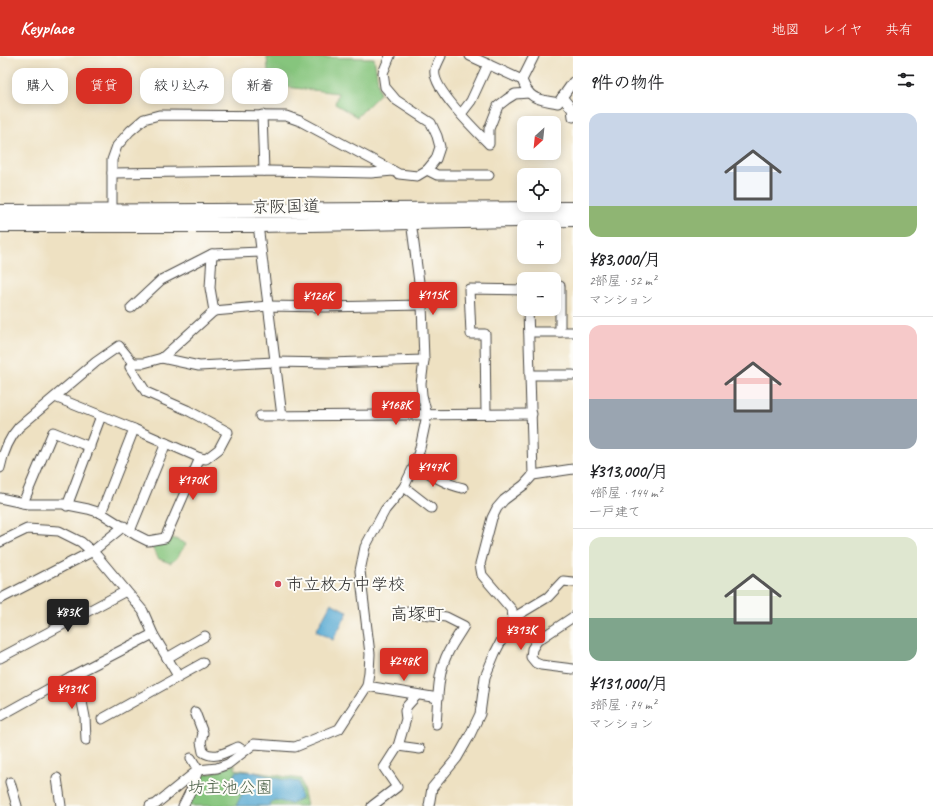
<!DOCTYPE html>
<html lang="ja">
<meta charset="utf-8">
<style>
:root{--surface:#fff;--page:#f2f2f2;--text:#202124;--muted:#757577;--line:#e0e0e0;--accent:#d93025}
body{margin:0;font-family:Caveat,"Klee One",sans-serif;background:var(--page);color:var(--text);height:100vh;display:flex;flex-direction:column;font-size:15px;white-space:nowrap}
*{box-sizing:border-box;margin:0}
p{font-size:13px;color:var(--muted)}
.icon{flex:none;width:22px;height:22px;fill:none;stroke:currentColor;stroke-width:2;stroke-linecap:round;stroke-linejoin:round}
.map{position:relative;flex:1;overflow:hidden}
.drawer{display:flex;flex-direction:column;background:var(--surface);width:360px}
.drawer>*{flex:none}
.top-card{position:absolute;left:12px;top:12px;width:380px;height:36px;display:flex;gap:8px}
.needle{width:26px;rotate:207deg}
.fabs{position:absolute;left:517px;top:60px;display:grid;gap:8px}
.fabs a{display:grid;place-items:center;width:44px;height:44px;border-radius:8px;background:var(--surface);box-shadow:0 2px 10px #0003;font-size:20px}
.price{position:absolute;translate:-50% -34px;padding:0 9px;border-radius:4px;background:var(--accent);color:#fff;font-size:13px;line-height:26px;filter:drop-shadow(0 1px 2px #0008)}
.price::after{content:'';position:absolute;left:50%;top:24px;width:12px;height:9px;margin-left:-6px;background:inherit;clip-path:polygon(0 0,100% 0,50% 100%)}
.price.selected{background:#222;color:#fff}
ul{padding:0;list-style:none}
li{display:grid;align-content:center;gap:8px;height:212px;padding:0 16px}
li+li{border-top:1px solid var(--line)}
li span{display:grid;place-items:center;height:124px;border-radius:12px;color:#555}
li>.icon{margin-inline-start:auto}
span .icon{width:72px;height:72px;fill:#fffc;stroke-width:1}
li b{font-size:17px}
h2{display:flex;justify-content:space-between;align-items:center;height:48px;padding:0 16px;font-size:17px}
.tag{padding:0 14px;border-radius:12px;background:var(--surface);box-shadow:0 2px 10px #0003;font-size:14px;line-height:36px}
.tag.selected{background:var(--accent);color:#fff}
header{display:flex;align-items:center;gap:24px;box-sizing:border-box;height:56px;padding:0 20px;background:var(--accent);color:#fff}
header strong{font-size:19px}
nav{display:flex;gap:22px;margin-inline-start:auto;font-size:14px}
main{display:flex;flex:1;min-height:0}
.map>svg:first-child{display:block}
.green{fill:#86c57d;stroke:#587854}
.water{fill:#57a9d2;stroke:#416a7e}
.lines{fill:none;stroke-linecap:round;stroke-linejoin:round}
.minor-casing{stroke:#484642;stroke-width:11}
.trunk-casing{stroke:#484642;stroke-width:16}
.minor{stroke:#fff;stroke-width:9}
.trunk{stroke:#fff;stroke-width:14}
.poi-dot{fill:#d1495b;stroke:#fdfcf7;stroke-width:1.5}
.labels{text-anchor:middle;stroke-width:4;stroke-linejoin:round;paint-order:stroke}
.street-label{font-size:17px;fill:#2b2b2b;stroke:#fdfcf7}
.poi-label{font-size:17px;fill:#2b2b2b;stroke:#fdfcf7;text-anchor:start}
.park-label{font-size:17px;fill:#4b6148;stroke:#fdfcf7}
.neighbourhood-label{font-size:18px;fill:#2b2b2b;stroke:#fdfcf7}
</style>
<header>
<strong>Keyplace</strong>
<nav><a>地図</a><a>レイヤ</a><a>共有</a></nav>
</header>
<main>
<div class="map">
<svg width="573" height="750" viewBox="0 0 573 750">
<rect width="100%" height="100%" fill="#fdfcf7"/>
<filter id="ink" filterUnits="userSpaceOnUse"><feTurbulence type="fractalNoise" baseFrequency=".025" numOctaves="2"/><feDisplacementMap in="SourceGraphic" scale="8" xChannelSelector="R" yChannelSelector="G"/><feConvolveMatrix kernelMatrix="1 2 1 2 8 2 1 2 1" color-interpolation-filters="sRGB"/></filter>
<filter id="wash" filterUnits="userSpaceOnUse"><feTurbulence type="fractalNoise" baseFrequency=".012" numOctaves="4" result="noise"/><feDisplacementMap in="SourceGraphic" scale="16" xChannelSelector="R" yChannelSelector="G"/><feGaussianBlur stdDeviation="0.9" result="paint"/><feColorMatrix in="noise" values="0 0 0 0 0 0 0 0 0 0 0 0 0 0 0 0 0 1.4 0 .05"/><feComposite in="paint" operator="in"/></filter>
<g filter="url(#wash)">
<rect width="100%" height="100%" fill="#eee1c2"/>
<g class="green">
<polygon points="267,1 374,2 380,38 357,61 335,48 338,37 269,29"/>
<polygon points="173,482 186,488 176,503 170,507 159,503 150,489 167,486"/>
<polygon points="235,708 235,713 301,723 307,750 187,750 201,719 213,717"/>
</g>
<g class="water">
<polygon points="331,547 348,556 333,584 316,575"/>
<polygon points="237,715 254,716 279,723 299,726 301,743 291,748 275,744 270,747 269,750 236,750 242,738 239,736 240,732 235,729 237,724 233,721"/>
</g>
</g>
<g filter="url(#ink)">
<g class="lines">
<defs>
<g id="minor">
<path d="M441 0C439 4 436 10 435 14 431 31 477 76 489 88V73L498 50 507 43 515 38 529 37"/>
<path d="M470 0 522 24C530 45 539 43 558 47L573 26"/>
<polyline points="522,24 534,0"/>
<polyline points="562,41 572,53 573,61"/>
<polyline points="461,58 471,45 488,8"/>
<polyline points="262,59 264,115"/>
<polyline points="427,114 437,119 489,119"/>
<polyline points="112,117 268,115 371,117 393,115"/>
<polyline points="112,157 112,104 117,90 130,75 144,63 159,59 286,60 300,65 399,118 417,120 427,114 436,103 440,91 437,80 431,67 396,44 385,31 383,17 390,0"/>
<polyline points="258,169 282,360"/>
<polyline points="560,230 560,276"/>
<polyline points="131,252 161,224 212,198 261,196"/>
<polyline points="528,253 533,419"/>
<polyline points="214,255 268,250 325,251 422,249"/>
<polyline points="529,276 573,276"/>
<polyline points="162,302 199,310 275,306 329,307 424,304"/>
<polyline points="133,307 130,311 146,336 187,354 228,376 219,393 206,403 200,402"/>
<polyline points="530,319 573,319"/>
<polyline points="486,358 485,278 471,278 469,233 524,234"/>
<polyline points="260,360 532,358"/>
<path d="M415 408C430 418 444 428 463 432"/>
<path d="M0 412C3 397 9 382 19 371L96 306 119 290 133 307H144L162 302 214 255 210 232 212 198"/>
<polyline points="404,431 431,452"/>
<polyline points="0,442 28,448 63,448 88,453 101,457 136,479 148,485 165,482 200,402 134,373 55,341"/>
<polyline points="23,447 53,376 90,391"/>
<polyline points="67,450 101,360"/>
<polyline points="101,457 134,373"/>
<polyline points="130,475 166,387"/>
<polyline points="0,486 27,473 59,475 81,486 97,500 143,555 153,578 178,620"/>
<polyline points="0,543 93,495 124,470"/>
<path d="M408 556 446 561 464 570C457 582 448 593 444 606 437 624 438 649 436 668"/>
<polyline points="573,561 537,585 532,593 531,601 536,607 541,609 573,613"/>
<polyline points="513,562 548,541 563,525 573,526"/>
<polyline points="0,602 126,535"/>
<polyline points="167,602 205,580"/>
<polyline points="70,621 82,646 85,661 86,684"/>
<polyline points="367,630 438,642"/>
<path d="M195 656 203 677 201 686 203 696C215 704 226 696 238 691L244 695"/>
<polyline points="0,660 70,621 153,578"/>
<polyline points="102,663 203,607"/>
<polyline points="398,690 420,693"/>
<polyline points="57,722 61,750"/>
<polyline points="10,726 17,750"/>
<polyline points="150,750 156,748 198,714 217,712 228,708 254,688 295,691 339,673 367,630 369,616 370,598 360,515 365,491 385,454 404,431 415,408 420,392 427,359 422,339 421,328 424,304 422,249 411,165"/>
<polyline points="183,750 192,732 198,714 191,702"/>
<polyline points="372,750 397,731 384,712 398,690 406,663 405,655 407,650 417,639"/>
<polyline points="429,750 432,732 457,702 469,681 480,658 485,621 495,597 513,562 512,554 482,519 480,508 492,462 497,452 504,444 524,429 533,419 573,413"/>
</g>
<g id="trunk">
<polyline points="0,156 573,153"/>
<polyline points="0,169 258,169 573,163"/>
</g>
</defs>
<use href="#minor" class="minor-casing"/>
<use href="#trunk" class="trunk-casing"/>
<use href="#minor" class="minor"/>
<use href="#trunk" class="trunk"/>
</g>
</g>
<circle class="poi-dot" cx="278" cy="528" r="4"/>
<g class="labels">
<g class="street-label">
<text transform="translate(286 150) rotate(-1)" y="6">京阪国道</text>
</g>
<g class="poi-label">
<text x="286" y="534">市立枚方中学校</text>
</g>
<g class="park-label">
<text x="230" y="737">坊主池公園</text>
</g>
<g class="neighbourhood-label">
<text x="417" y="564">高塚町</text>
</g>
</g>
</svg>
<div class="fabs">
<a><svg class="needle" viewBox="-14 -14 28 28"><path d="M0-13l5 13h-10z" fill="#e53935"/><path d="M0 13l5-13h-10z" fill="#757577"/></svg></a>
<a><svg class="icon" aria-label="locate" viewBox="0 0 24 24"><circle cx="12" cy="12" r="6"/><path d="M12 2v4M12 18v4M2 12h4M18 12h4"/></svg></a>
<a>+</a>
<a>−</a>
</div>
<b class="price" style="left:433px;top:260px">¥115K</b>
<b class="price" style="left:318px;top:261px">¥126K</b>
<b class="price" style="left:396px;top:370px">¥168K</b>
<b class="price" style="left:433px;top:432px">¥147K</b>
<b class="price" style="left:193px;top:445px">¥170K</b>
<b class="price selected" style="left:68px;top:577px">¥83K</b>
<b class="price" style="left:521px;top:595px">¥313K</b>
<b class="price" style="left:404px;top:626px">¥248K</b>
<b class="price" style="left:72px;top:654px">¥131K</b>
<div class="top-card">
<a class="tag">購入</a>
<a class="tag selected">賃貸</a>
<a class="tag">絞り込み</a>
<a class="tag">新着</a>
</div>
</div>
<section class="drawer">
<h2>9件の物件<svg class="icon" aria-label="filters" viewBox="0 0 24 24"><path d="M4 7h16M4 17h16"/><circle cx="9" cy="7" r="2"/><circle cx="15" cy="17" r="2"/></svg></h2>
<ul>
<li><span style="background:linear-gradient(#c9d6e8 75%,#8fb573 0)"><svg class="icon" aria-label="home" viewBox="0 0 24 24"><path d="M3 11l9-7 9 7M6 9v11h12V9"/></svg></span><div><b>¥83,000/月</b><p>2部屋 · 52 m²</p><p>マンション</p></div></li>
<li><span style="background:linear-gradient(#f6c9c9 60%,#9aa5b1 0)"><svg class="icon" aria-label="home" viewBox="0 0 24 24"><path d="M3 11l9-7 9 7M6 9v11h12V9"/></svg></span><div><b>¥313,000/月</b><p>4部屋 · 144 m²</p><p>一戸建て</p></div></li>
<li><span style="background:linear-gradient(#dfe7d0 65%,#7fa58c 0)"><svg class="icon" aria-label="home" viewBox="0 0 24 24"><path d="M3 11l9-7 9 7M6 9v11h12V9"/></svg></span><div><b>¥131,000/月</b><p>3部屋 · 74 m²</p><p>マンション</p></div></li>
</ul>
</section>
</main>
